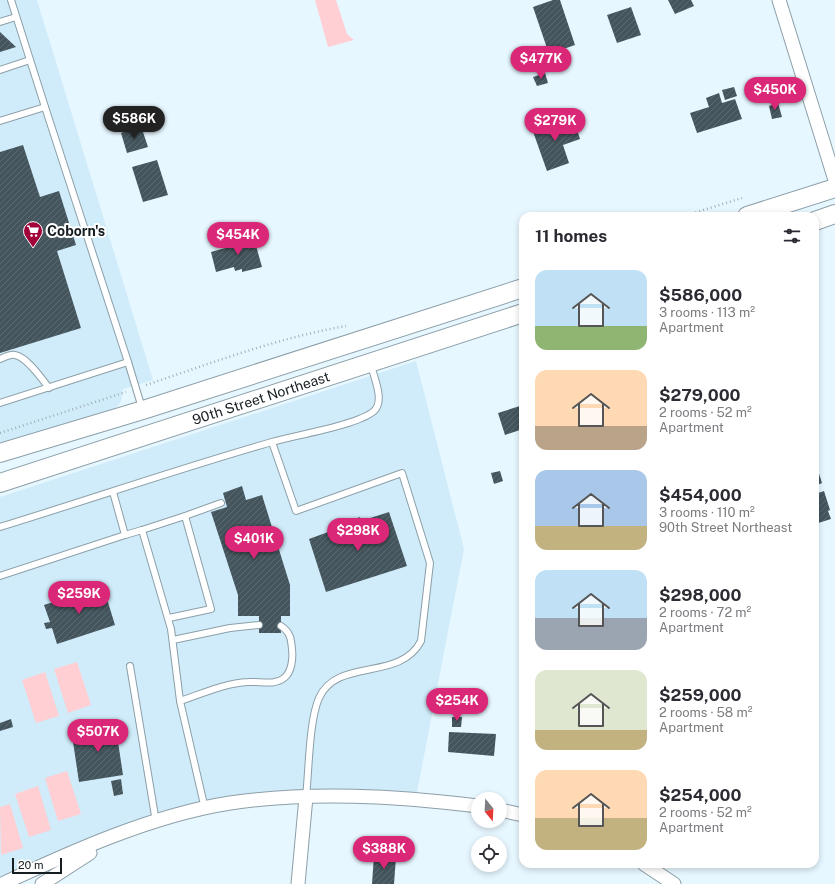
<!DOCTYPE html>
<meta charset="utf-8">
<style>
:root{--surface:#fff;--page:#f2f2f3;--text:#2b2b33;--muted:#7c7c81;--accent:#db2777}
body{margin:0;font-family:"Public Sans",sans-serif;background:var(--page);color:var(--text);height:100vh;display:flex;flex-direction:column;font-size:15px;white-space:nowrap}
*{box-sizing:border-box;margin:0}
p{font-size:13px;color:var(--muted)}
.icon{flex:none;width:22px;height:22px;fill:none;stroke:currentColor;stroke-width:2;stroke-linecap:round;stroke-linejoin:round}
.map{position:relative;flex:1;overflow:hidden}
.details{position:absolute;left:519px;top:212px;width:300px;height:656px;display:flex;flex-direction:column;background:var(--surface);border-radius:12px;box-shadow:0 2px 6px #0003}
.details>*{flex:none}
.needle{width:26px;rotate:162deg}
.controls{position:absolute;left:471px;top:792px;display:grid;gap:8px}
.controls a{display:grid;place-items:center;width:36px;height:36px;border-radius:50%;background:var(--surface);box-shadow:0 2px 6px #0003;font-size:20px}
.scale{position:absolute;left:12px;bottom:10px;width:50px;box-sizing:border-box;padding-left:4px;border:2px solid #151d20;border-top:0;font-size:11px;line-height:14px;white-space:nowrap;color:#151d20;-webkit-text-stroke:3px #fff;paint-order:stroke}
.price{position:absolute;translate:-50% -34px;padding:0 9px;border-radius:14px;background:var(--accent);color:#fff;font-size:13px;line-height:26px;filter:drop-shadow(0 1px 2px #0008)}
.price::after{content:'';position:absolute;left:50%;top:24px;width:12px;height:9px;margin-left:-6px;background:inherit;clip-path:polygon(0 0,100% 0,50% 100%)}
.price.active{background:#222;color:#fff}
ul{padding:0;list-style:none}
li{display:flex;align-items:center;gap:12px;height:100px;padding:0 16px}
li span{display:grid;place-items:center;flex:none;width:112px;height:80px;border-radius:12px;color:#555}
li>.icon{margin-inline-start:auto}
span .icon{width:48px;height:48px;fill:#fffc;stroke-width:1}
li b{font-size:17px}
h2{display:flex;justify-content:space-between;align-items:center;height:48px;padding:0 16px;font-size:17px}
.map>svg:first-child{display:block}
.built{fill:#d0ecfa}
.green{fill:#ffcfd3}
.building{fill:url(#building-hatch)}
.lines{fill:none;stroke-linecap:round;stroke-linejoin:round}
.service-casing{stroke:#8c9fa8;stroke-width:8}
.minor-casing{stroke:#8c9fa8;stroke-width:15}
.secondary-casing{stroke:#8c9fa8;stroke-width:20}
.path{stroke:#a3b0b6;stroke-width:2.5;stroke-dasharray:1 3;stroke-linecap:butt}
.service{stroke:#fff;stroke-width:6}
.minor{stroke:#fff;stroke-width:13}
.secondary{stroke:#fff;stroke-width:18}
.labels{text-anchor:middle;stroke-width:4;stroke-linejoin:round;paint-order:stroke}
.poi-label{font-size:14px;font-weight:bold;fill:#151d20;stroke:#fff;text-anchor:start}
.street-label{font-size:14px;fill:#151d20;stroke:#fff}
</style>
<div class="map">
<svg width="835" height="884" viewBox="0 0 835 884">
<defs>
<pattern id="building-hatch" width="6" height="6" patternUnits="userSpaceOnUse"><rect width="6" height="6" fill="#44555d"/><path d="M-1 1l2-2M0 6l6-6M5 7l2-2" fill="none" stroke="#5b6970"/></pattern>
</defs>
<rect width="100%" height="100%" fill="#e7f7ff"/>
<g class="built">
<polygon points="0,0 37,0 153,380 123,389 121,402 111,413 0,447"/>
<polygon points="416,361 464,549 417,792 337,789 250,794 185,807 0,881 0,497"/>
</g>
<g class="green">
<polygon points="315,0 336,0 347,34 354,40 328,47"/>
<polygon points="77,662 91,705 68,713 54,669"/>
<polygon points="45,672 59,716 36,723 22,680"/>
<polygon points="67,771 81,814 58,821 45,778"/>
<polygon points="38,786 51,830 29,837 15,794"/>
<polygon points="10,804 23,848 1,855 0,807"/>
</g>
<g class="building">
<polygon points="553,0 560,0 575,45 549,54 533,7"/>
<polygon points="668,0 691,0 694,6 675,14"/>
<polygon points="631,7 641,35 617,43 607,15"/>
<polygon points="0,32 16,47 0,52"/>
<polygon points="545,73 548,83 537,86 533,77"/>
<polygon points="734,87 737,96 725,100 722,90"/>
<polygon points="719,93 722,103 735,99 742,119 697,133 690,113 709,107 706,98"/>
<polygon points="778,103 782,117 772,119 769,106"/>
<polygon points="554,119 556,126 574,120 580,139 563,145 569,163 547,171 531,126"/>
<polygon points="141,126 148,147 127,153 121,133"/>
<polygon points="23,145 40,197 59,191 76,245 57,251 81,328 0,353 0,152"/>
<polygon points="157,160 168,195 143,202 132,167"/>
<polygon points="253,235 262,267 242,272 242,269 235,271 234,267 216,272 211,252 236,245 234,240"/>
<polygon points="523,405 523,429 505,435 498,413"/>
<polygon points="815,461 822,483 815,486"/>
<polygon points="500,471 503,481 494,484 491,473"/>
<polygon points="242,486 246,500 262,495 290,585 290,616 281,616 281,633 259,633 259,616 238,616 238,595 211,512 227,507 223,493"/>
<polygon points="824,491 830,510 828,511 831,519 815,524 815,494"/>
<polygon points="389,512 407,566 326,592 309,539 339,528 338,525 360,517 361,521"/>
<polygon points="103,586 115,625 57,644 52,628 46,629 44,623 50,622 44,605"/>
<polygon points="452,717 462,717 461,727 452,727"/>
<polygon points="11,719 13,727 0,731 0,723"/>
<polygon points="113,722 115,722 123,775 79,782 72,735 94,732 93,725"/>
<polygon points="449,732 496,734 494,756 448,752"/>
<polygon points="121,779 123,794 114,796 111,781"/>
<polygon points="374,855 396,857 394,884 372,884"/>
</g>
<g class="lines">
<defs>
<g id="service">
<polyline points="11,0 45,107"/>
<polyline points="0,22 16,17"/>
<polyline points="0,70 30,60"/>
<polyline points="0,121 45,107 128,362 0,403"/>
<path d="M0 359C5 357 10 354 15 355 27 357 42 379 49 388"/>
<polyline points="128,362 142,408"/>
<path d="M272 442 296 511 402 473 430 563 421 641C400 682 337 657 319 698 309 721 309 770 306 797"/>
<polyline points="113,492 125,535 142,530 171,629 180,701"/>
<polyline points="185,516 221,503"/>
<path d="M0 527C91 499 181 468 272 442 296 435 358 425 374 411 385 401 374 378 371 365"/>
<polyline points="142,530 185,516 211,609 169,618"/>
<polyline points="0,576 125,535"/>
<polyline points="173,640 230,628 259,625"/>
<polyline points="130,666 156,822"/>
<path d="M205 809 180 701C201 694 225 683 248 682 260 681 274 686 284 678 292 672 293 658 292 649 291 638 290 632 281 626"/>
</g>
<g id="minor">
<polyline points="779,0 835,180"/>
<polyline points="500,810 523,815"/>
<polyline points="644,864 674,884"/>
<path d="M2 884C73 851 153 815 230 803 312 791 396 796 478 806"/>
<polyline points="42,884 90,853"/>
<polyline points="298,884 306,797"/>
</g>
<g id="secondary">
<polyline points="747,216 835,188"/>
<polyline points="815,221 835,214"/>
<polyline points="0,453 143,410 523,288"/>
<polyline points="0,483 523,313"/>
</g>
</defs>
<use href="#service" class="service-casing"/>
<use href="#minor" class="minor-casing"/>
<use href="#secondary" class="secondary-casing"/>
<g class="path">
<polyline points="684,216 742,198"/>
<path d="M146 385C212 363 277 338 346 326"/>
<polyline points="0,433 126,392"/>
</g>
<use href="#service" class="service"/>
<use href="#minor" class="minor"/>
<use href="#secondary" class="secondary"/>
</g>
<defs>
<symbol id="supermarket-pin" viewBox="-11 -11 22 30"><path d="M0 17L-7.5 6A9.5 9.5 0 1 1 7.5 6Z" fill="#a1023a" stroke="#fff"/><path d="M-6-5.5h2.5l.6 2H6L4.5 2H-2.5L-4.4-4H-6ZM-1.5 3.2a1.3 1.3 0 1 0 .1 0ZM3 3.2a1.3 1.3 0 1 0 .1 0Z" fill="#fff"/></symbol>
</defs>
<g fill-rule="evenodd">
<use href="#supermarket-pin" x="22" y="220" width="22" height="30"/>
</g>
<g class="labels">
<g class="poi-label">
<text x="47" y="236">Coborn's</text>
</g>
<g class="street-label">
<text transform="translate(261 398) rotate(-18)" y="5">90th Street Northeast</text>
</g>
</g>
</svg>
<div class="controls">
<a><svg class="needle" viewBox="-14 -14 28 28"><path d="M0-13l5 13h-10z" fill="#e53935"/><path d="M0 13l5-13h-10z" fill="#7c7c81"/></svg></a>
<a><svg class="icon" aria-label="locate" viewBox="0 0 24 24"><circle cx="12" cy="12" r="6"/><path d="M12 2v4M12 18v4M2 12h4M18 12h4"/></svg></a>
</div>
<div class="scale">20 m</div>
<b class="price" style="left:541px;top:80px">$477K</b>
<b class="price" style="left:775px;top:111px">$450K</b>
<b class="price active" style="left:134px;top:140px">$586K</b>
<b class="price" style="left:555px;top:142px">$279K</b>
<b class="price" style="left:238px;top:256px">$454K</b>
<b class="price" style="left:358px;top:552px">$298K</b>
<b class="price" style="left:254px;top:560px">$401K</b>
<b class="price" style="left:79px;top:615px">$259K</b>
<b class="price" style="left:457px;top:722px">$254K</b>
<b class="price" style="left:98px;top:753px">$507K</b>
<b class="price" style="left:384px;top:870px">$388K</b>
<section class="details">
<h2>11 homes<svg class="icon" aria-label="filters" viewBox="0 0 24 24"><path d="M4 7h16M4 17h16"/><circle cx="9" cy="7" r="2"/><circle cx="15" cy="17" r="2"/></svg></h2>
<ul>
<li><span style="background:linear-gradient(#bfe0f5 70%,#8fb573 0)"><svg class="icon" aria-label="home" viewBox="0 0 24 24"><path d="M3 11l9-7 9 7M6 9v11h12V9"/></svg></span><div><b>$586,000</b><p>3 rooms · 113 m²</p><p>Apartment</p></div></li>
<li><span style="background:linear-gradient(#ffd9b3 70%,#b9a48a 0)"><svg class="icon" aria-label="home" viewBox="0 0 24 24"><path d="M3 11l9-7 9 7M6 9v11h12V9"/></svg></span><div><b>$279,000</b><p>2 rooms · 52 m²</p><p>Apartment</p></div></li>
<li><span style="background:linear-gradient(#a9c7e8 70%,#c2b280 0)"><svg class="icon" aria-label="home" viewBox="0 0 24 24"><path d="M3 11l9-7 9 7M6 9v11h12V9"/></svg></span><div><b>$454,000</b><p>3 rooms · 110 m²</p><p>90th Street Northeast</p></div></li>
<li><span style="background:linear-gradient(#bfe0f5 60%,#9aa5b1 0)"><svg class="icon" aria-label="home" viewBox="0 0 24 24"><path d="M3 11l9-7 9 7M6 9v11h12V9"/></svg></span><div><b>$298,000</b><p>2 rooms · 72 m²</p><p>Apartment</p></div></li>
<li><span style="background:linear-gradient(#dfe7d0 75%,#c2b280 0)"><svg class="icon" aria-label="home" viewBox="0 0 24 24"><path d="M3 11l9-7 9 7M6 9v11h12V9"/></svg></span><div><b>$259,000</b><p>2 rooms · 58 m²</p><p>Apartment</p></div></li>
<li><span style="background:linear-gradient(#ffd9b3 60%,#c2b280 0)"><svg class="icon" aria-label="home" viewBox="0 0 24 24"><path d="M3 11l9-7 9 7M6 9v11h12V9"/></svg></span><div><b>$254,000</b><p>2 rooms · 52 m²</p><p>Apartment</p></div></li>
</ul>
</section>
</div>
